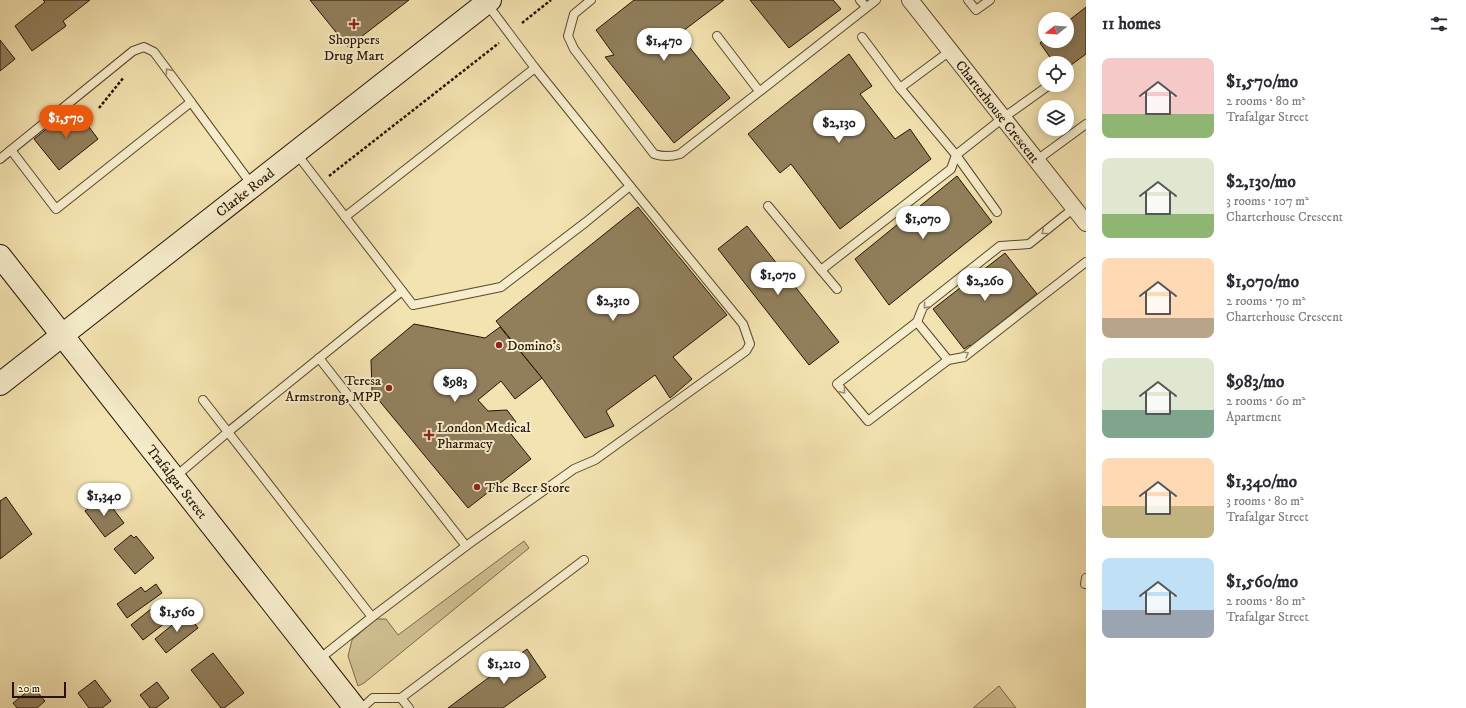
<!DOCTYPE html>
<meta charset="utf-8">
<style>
:root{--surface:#fff;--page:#f2f2f3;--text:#2b2b33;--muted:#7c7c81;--accent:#ea580c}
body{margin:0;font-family:"IM FELL DW Pica",serif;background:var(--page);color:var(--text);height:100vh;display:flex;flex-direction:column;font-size:15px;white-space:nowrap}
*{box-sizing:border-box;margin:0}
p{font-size:13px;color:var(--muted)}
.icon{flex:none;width:22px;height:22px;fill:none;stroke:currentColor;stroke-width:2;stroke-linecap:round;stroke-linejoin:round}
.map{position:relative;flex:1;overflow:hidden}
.drawer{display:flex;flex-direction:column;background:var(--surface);width:380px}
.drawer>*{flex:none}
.needle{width:26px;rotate:253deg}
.tools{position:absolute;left:1038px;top:12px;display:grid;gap:8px}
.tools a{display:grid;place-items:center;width:36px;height:36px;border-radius:50%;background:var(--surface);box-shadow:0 2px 10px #0003;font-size:20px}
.scale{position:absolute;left:12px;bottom:10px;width:54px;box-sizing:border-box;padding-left:4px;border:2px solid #261300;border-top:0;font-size:11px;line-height:14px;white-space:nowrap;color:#261300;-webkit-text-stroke:3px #f7edcc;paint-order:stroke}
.price{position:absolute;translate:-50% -34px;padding:0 9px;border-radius:14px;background:#fff;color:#222;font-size:13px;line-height:26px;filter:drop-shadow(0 1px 2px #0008)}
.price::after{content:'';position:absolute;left:50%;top:24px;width:12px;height:9px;margin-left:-6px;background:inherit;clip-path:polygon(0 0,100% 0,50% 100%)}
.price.selected{background:var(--accent);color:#fff}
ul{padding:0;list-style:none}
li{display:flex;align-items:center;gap:12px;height:100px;padding:0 16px}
li span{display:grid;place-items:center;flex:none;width:112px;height:80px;border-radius:8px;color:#555}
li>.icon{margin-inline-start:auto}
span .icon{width:48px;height:48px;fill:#fffc;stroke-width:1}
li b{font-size:17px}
h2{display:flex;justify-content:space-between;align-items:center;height:48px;padding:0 16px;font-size:17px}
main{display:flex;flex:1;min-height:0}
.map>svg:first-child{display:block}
.green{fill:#d0c092;stroke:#7b6a49}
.building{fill:#917f5c;stroke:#261300}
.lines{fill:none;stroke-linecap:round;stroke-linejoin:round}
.service-casing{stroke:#59472c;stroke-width:10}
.minor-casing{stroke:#59472c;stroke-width:18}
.secondary-casing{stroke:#261300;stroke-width:24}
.path{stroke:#261300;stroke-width:2.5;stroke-dasharray:3 2;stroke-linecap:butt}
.service{stroke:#f7edcc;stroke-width:8}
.minor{stroke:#f7edcc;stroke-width:16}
.secondary{stroke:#f7edcc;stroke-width:22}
.oneway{stroke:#998b70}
.poi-dot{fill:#8f2418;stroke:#f7edcc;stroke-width:1.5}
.labels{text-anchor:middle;stroke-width:4;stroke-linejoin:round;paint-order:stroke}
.poi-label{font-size:14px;fill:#261300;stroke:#f7edcc;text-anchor:start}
.street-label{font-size:14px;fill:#261300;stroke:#f7edcc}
</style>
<main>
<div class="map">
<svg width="1086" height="708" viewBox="0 0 1086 708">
<rect width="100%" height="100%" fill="#f3e3b0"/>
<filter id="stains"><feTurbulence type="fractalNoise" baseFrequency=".005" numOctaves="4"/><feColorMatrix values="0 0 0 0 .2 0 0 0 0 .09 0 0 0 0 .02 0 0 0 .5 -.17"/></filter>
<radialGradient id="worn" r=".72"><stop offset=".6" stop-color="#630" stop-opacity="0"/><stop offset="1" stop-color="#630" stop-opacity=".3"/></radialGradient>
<g class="green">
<polygon points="524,541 529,548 364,683 358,686 348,656 352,640 376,619 386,619 398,635"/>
<polygon points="999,686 1016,708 973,708"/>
</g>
<g class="building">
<polygon points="43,0 90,0 63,21 66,26 32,51 15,26 45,2"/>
<polygon points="310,0 409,0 348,47"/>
<polygon points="634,0 724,0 679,34 730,98 674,143 605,57 614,55 596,30"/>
<polygon points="750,0 833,0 841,9 789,48"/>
<polygon points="1086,7 1086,54 1067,68 1067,63 1054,63 1040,43 1045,39 1045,41 1067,41 1067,22"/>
<polygon points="0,40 15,59 0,71"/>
<polygon points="849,54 872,86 860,94 895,139 910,129 931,159 840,229 791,164 780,173 748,134"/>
<polygon points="74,107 98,139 59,170 34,139"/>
<polygon points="957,176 992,222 889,305 855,259"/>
<polygon points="638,207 727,315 673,357 692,379 670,398 655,375 606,411 614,426 585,438 542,378 496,321"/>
<polygon points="747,226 839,342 809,365 718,249"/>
<polygon points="1005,253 1037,294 971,346 970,345 964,349 933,309"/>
<polygon points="414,324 485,338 500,327 542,378 515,399 501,381 478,400 488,411 507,410 516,422 507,429 531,459 468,508 372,392 371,360"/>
<polygon points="6,497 32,534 0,559 0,501"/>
<polygon points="104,497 124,523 105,537 85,511"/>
<polygon points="131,535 134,538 136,536 154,558 135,574 114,549"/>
<polygon points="156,584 162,593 127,618 117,604 141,587 145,592"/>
<polygon points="171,604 178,613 143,640 131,625 156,605 161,612"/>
<polygon points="187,613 198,628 166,653 155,639"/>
<polygon points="527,649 546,677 503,708 448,708"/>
<polygon points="213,653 244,693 224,708 221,708 191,670"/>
<polygon points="95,680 111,701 102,708 89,708 78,693"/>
<polygon points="157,682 169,698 156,708 150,708 140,695"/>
<polygon points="33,687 45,701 37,708 17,708 13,703"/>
</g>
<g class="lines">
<defs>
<g id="service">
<path d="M591 0 574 14 568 36 574 49 654 154C663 157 670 157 680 154L876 0"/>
<polyline points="860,0 866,7"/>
<polyline points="968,0 976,10 990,0"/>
<polyline points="717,36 759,91"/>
<polyline points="862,37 900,88"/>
<polyline points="950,51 900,88 956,155 997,212"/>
<polyline points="11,150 56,209 191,102 252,185"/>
<polyline points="296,153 413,305 501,287 586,222 630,186 535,68 487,4"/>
<polyline points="0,159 133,51 144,47 154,52 191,102"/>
<polyline points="1037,160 1086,124"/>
<polyline points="768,206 821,270 951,169 956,155 1003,118 1048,86"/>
<polyline points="1074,208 1029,244 1000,246 923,307 917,322 837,384 868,421 948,360 964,357 1086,262"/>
<polyline points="345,217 535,68"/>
<polyline points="821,270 837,289"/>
<polyline points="917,322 948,360"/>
<polyline points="203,400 372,617 466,546 319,358"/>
<polyline points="175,477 228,432 402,291"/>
<polyline points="466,546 574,469 595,460 746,351 750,344 743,324 630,186"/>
<polyline points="1085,584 1086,578"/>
<polyline points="318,660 372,617"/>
<polyline points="401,698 584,560"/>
<polyline points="362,708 373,698 401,698 409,708"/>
</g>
<g id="minor">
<path id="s1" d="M910 0 1086 223"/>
</g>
<g id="secondary">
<path id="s2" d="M0 256 355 708"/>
<path id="s3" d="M0 384 490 0"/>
</g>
</defs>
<use href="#service" class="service-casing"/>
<use href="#minor" class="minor-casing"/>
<use href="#secondary" class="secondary-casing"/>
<g class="path">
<polyline points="522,23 551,0"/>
<polyline points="99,108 124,77"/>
<polyline points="329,176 499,43"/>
</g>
<use href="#service" class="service"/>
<use href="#minor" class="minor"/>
<use href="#secondary" class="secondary"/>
</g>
<defs><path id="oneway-chevron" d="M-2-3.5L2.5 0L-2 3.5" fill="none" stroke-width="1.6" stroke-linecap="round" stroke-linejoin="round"/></defs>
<g class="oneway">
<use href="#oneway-chevron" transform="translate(168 71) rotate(-126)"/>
<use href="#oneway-chevron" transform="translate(1044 232) rotate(142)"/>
<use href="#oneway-chevron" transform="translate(926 306) rotate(131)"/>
<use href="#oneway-chevron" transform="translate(966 354) rotate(-30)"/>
<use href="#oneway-chevron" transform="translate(843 391) rotate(50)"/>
</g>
<g class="poi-dot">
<path d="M352 18h4v4h4v4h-4v4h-4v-4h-4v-4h4z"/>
<circle cx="499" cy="345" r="4"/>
<circle cx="389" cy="388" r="4"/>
<path d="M427 429h4v4h4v4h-4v4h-4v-4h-4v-4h4z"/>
<circle cx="477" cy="487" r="4"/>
</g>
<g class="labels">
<g class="poi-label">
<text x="354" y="44" text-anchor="middle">Shoppers<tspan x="354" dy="16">Drug Mart</tspan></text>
<text x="507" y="350">Domino's</text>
<text x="381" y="385" text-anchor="end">Teresa<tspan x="381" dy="16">Armstrong, MPP</tspan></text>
<text x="437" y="432">London Medical<tspan x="437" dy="16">Pharmacy</tspan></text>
<text x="485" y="492">The Beer Store</text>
</g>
<g class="street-label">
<text dy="5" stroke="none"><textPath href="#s1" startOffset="142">Charterhouse Crescent</textPath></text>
<text dy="5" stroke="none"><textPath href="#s3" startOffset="311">Clarke Road</textPath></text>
<text dy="5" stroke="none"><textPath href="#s2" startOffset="287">Trafalgar Street</textPath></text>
</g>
</g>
<rect width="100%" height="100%" filter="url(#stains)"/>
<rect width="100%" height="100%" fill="url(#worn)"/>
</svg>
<div class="tools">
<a><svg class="needle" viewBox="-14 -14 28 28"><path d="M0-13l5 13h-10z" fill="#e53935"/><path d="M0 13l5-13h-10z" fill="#7c7c81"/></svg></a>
<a><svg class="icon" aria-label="locate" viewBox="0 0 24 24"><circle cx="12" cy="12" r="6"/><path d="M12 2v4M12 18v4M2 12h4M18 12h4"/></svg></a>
<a><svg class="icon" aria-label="layers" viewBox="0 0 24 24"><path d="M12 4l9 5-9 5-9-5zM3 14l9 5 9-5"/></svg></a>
</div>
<div class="scale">20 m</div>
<b class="price" style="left:664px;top:62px">$1,470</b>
<b class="price selected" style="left:66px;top:139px">$1,570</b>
<b class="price" style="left:839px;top:144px">$2,130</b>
<b class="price" style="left:923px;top:240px">$1,070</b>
<b class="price" style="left:778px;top:296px">$1,070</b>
<b class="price" style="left:985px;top:302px">$2,260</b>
<b class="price" style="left:613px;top:322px">$2,310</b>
<b class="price" style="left:455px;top:403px">$983</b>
<b class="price" style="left:104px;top:517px">$1,340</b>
<b class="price" style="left:177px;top:633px">$1,560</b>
<b class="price" style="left:504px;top:685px">$1,210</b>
</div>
<section class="drawer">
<h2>11 homes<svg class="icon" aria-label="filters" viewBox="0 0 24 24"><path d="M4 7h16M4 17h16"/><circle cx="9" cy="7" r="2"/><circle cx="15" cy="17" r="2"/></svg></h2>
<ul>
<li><span style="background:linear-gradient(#f6c9c9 70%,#8fb573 0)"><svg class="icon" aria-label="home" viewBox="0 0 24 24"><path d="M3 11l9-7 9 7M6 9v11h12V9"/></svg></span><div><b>$1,570/mo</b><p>2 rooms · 80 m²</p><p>Trafalgar Street</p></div></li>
<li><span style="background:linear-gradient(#dfe7d0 70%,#8fb573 0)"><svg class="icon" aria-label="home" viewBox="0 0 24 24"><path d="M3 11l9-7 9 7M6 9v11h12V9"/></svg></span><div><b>$2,130/mo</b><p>3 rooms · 107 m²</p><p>Charterhouse Crescent</p></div></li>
<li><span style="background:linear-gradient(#ffd9b3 75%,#b9a48a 0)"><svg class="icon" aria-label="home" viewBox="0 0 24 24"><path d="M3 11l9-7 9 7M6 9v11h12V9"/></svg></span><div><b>$1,070/mo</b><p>2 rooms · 70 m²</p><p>Charterhouse Crescent</p></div></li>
<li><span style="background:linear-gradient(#dfe7d0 65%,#7fa58c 0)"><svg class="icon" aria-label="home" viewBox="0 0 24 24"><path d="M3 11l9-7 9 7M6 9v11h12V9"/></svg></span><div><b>$983/mo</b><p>2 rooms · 60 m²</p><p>Apartment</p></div></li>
<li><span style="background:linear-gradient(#ffd9b3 60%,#c2b280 0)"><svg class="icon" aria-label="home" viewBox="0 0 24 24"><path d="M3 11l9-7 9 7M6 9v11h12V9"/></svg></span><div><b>$1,340/mo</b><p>3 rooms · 80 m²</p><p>Trafalgar Street</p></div></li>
<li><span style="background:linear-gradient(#bfe0f5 65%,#9aa5b1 0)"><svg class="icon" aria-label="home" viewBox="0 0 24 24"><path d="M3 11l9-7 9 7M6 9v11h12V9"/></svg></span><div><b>$1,560/mo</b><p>2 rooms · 80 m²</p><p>Trafalgar Street</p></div></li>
</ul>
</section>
</main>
